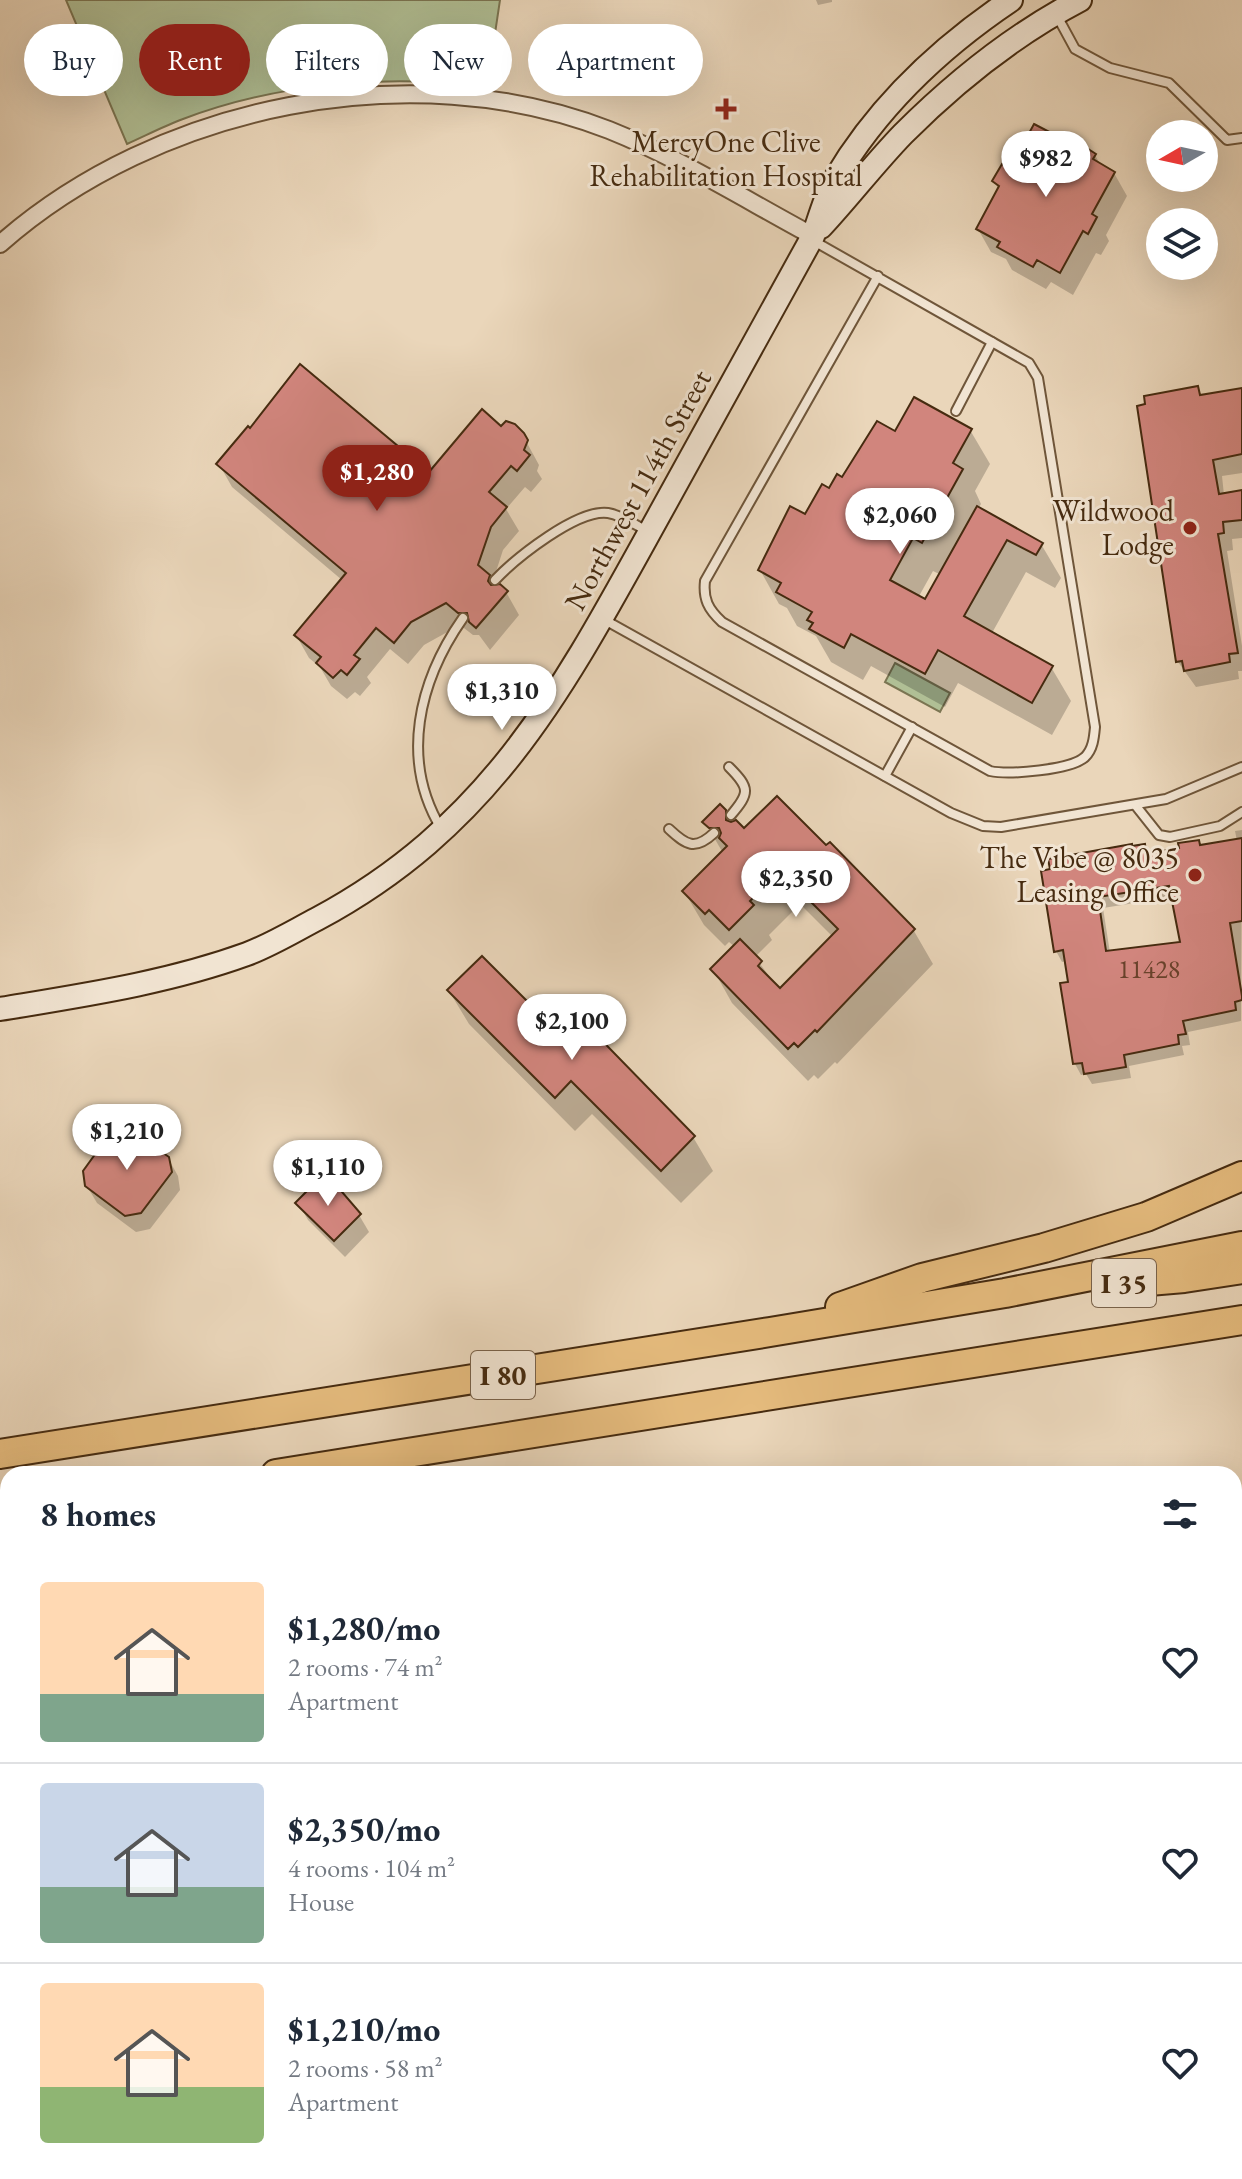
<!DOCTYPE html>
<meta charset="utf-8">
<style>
:root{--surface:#fff;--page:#f2f2f3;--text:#1f2937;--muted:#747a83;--line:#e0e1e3;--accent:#8f2418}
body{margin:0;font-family:"EB Garamond",serif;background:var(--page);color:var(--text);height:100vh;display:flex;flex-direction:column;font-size:30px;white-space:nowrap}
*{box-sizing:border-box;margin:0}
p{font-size:26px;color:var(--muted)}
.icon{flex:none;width:44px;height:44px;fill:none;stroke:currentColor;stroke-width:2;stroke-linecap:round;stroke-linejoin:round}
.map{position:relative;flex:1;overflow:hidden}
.panel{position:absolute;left:0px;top:1466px;width:1242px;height:714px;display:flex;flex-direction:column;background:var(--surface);border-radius:24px 24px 0 0;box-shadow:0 8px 32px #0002}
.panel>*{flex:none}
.banner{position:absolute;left:24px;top:24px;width:800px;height:72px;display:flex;gap:16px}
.needle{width:52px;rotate:261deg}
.fabs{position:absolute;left:1146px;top:120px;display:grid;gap:16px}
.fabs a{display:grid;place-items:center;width:72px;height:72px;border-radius:50%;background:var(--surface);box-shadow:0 8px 32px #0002;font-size:40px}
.price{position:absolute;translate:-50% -68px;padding:0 18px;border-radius:28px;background:#fff;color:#222;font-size:26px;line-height:52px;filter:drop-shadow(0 2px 4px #0008)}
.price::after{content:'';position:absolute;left:50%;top:48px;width:24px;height:18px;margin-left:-12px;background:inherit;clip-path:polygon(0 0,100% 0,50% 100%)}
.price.on{background:var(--accent);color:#fff}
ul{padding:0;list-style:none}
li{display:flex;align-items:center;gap:24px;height:200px;padding:0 40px}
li+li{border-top:2px solid var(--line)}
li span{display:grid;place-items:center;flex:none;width:224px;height:160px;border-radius:8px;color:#555}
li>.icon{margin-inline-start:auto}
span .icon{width:96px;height:96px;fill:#fffc;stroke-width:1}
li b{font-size:34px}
h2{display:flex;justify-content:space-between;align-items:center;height:96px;padding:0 40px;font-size:34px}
.chip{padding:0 28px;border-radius:36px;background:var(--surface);box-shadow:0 8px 32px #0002;font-size:28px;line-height:72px}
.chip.on{background:var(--accent);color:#fff}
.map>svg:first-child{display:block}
.green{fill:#b0bf95;stroke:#7b7552;stroke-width:2}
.shadow{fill:#0003;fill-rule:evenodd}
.building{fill:#d1857d;stroke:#462b10;stroke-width:2;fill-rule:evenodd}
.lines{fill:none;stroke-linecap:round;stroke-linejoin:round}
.lane-casing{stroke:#6f563a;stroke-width:12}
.street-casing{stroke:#6f563a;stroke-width:20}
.secondary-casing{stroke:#462b10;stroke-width:26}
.highway-casing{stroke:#462b10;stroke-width:32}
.lane{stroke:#f1e4d2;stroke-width:8}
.street{stroke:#f1e4d2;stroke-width:16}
.secondary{stroke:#f1e4d2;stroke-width:22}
.highway{stroke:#e5bb7d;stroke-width:28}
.poi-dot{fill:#8f2418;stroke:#f1e4d2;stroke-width:3}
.labels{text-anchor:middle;stroke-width:6;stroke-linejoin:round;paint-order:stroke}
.number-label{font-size:26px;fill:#69422b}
.shield{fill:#f1e4d2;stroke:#79624a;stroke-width:2}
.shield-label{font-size:28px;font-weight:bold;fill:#462b10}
.poi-label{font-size:30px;fill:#462b10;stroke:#f1e4d2;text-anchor:end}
.street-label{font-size:30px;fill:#462b10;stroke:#f1e4d2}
</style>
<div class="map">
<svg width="1242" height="2179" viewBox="0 0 1242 2179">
<rect width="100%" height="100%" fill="#ead6ba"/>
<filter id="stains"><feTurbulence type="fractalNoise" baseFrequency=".0025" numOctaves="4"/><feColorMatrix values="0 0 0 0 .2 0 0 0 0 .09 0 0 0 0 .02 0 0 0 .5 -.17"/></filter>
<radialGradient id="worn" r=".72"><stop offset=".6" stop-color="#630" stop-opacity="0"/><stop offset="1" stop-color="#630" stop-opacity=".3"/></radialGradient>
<g class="green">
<path d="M66 0H500L487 87C387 74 278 83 183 119 164 126 145 136 127 144Z"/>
<polygon points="895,663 950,693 940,712 885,682"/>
<polygon points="8,2003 8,2172 187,2172 188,2179 0,2179 0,2012"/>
<polygon points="205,2172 410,2172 407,2179 203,2179"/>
<polygon points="484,2172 618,2172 618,2179 486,2179"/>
</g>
<g class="shadow">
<polygon points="816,0 832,0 832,2 818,5"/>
<polygon points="1095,155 1101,166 1114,173 1127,196 1106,235 1109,241 1101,255 1096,253 1073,295 1051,282 1046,289 1012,270 1006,259 991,252 978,229 999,190 994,181 1011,171"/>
<polygon points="1196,388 1201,397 1242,390 1242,473 1222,476 1224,495 1242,492 1242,538 1232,539 1233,550 1227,551 1242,646 1242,671 1238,671 1239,679 1196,687 1178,662 1139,407"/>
<polygon points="502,429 521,432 539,465 537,471 542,479 531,492 525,487 506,509 519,531 503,550 492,584 506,592 519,615 490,650 479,635 473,635 460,625 424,645 408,664 390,649 367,677 371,683 360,696 355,692 347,699 331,686 320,667 309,658 296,635 342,580 232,487 219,464 429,475"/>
<path d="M970 430 990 464 975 491 981 504 978 509 1041 544 1061 578 1055 588 1026 572 992 633 1051 667 1071 701 1052 735 958 683 945 707 871 666 863 680 831 662 816 636 797 626 787 608 779 604 760 570 830 490 896 433ZM933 571 941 575 926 602 918 598Z"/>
<path d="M724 811 731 824 745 831 826 848 830 844 914 931 933 964 837 1064 835 1062 818 1079 814 1075 808 1081 732 1003 713 969 735 947 729 942 725 946 704 925 684 891 723 853 705 822ZM800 904 833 937 780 991 755 957 772 940 769 935Z"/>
<path d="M1242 830 1241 1021 1188 1032 1190 1045 1182 1046 1184 1055 1129 1066 1131 1078 1092 1084 1086 1074 1081 1075 1075 1064 1062 985 1070 984 1066 961 1062 962 1056 951 1043 872 1144 847 1148 855 1237 841 1235 831ZM1173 897 1183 944 1110 953 1103 908Z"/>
<polygon points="449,991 561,1038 693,1137 713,1171 681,1203 592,1114 575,1131 469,1024"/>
<polygon points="168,1158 178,1176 180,1190 150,1229 136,1232 97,1203 87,1186"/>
<polygon points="298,1203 359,1215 369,1232 345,1257 308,1220"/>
<polygon points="1234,1912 1237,1930 1242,1931 1242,2064 1234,2065"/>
<polygon points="641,2172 714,2172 716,2179 643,2179"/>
</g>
<g class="building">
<polygon points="1034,124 1057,136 1059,133 1082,145 1096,154 1093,159 1115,172 1092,214 1097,217 1088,234 1083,231 1060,273 1037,260 1033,267 997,247 1000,242 976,229 999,186 992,181 1002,164 1010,168"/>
<polygon points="300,364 429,472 482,409 501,426 506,421 515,424 524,433 528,440 524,450 530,455 517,471 511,466 489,492 507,507 491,527 478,565 490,575 488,581 491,585 500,584 508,591 476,628 469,622 467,613 458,613 446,603 411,622 394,643 376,628 354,655 360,659 347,675 341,670 333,678 316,663 321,657 294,635 346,573 216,464 248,426 250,428"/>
<polygon points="1198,386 1200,395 1242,388 1242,454 1213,460 1219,494 1242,490 1242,520 1223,522 1224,533 1218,534 1238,653 1229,654 1230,662 1184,671 1182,661 1176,662 1137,406 1145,404 1144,396"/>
<polygon points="914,397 972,429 953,463 963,469 922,543 913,538 890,580 925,599 977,506 1043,543 1036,555 1007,540 964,616 1053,666 1032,703 938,650 925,674 851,634 844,648 809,629 813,623 807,620 812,612 776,592 781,583 758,570 790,506 805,514 822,484 829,488 837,474 842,477 877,421 895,431"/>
<polygon points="777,796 826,845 830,842 915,929 817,1032 815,1030 798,1047 794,1043 788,1049 710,969 740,939 762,961 758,966 780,988 838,929 780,871 750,901 754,905 729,930 709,910 705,914 682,891 727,846 719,838 721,833 719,828 709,828 702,822 720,804 726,810 726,820 731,822 736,820 744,828"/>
<path d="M1242 838V921L1230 923 1242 996V1000L1235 1002 1236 1010 1183 1021 1186 1034 1178 1035 1179 1044 1124 1055 1126 1067 1084 1074 1082 1063 1073 1064 1060 983 1068 982 1063 950 1054 952 1041 871 1050 869 1048 859 1132 844V846L1145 844 1146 853 1179 848 1178 843 1199 840 1200 845ZM1169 886 1180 942 1106 951 1098 897Z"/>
<polygon points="482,956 561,1035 579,1017 695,1136 661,1171 571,1081 555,1098 447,990"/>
<polygon points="127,1128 169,1157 172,1172 141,1213 125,1216 85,1186 83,1171 112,1131"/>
<polygon points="321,1177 333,1189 337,1186 361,1214 334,1241 295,1203"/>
</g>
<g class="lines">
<defs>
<g id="lane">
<polyline points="1056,14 1075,49 1110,68 1169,83 1227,140 1242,138"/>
<path d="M812 240 1029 363 1038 378 1095 727C1094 738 1093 749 1085 757 1071 770 1009 775 990 771L722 622C708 609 703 599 705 581L878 276"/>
<polyline points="956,411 992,342"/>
<path d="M495 580C516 558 577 509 608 513 622 515 637 526 649 532"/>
<polyline points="603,619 951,813 983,826 1001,827 1166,799 1242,767"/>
<path d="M729 767C750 788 750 793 731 815"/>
<polyline points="885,776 912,727"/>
<polyline points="1136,806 1159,835 1170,837 1220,826 1242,812"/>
<path d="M669 829C686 845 695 851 714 833"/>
<path d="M442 830C399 760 419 681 463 618"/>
<polyline points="1241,1922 1242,1918"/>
<polyline points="750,2172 757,2179"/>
</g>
<g id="street">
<path d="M0 244C157 105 411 53 609 130 679 158 746 200 813 236"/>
<polyline points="0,1699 8,1694"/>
<polyline points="1234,1831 1242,1832"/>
</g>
<g id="secondary">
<path d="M821 227C849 197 874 164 903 134 955 82 1015 34 1080 0"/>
<path d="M0 1009C84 995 167 983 247 954 271 945 294 931 317 919 494 824 565 685 658 517 710 423 761 330 813 236 820 218 825 196 835 179 878 106 941 47 1011 0"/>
</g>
<g id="highway">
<polyline points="1137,1282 1184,1278 1242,1269"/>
<polyline points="840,1307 922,1278 1044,1248 1146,1217 1242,1176"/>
<polyline points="0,1454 770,1332 1005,1293 1242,1246"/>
<polyline points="276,1474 1242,1320"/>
<polyline points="0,1518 8,1517"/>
<polyline points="0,1559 8,1558"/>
<polyline points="1234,1593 1242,1597"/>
</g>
</defs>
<use href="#lane" class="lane-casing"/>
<use href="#street" class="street-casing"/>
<use href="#secondary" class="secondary-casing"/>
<use href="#highway" class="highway-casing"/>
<use href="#lane" class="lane"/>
<use href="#street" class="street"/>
<use href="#secondary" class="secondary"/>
<use href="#highway" class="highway"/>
</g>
<g class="poi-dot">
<path d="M722 97h8v8h8v8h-8v8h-8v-8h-8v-8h8z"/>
<circle cx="1190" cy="528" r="8"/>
<circle cx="1195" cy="875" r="8"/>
</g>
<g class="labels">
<g class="number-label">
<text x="1149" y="978">11428</text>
</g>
<g class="shield">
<rect x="1092" y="1259" width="64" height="48" rx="6"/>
<rect x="471" y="1351" width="64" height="48" rx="6"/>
</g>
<g class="shield-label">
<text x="1124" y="1293">I 35</text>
<text x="503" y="1385">I 80</text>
</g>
<g class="poi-label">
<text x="726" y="152" text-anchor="middle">MercyOne Clive<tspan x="726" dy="34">Rehabilitation Hospital</tspan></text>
<text x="1174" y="521">Wildwood<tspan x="1174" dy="34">Lodge</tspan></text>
<text x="1179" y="868">The Vibe @ 8035<tspan x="1179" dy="34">Leasing Office</tspan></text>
</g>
<g class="street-label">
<text transform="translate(638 490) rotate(-61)" y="10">Northwest 114th Street</text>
</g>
</g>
<rect width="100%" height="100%" filter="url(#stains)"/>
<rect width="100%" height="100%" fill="url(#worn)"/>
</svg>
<div class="fabs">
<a><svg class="needle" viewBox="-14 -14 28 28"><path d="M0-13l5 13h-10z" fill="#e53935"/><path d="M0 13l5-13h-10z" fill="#747a83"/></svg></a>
<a><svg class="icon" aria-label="layers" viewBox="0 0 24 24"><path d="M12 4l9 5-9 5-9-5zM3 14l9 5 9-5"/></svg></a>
</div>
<b class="price" style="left:1046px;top:199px">$982</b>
<b class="price on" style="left:377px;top:513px">$1,280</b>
<b class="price" style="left:900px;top:556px">$2,060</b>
<b class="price" style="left:502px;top:732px">$1,310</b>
<b class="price" style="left:796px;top:919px">$2,350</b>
<b class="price" style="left:572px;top:1062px">$2,100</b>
<b class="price" style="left:127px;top:1172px">$1,210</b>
<b class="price" style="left:328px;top:1208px">$1,110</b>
<div class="banner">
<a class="chip">Buy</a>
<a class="chip on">Rent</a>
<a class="chip">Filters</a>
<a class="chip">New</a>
<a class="chip">Apartment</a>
</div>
<section class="panel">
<h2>8 homes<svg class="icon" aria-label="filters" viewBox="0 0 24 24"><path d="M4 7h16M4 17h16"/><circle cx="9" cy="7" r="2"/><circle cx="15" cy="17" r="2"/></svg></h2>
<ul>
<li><span style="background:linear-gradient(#ffd9b3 70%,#7fa58c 0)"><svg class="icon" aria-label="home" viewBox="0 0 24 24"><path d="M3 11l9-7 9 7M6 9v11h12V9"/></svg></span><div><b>$1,280/mo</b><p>2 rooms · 74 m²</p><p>Apartment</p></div><svg class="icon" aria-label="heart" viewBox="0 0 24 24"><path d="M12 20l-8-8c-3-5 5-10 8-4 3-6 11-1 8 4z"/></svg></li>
<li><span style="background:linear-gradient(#c9d6e8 65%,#7fa58c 0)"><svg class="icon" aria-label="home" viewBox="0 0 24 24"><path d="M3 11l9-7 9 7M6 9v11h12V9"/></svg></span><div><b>$2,350/mo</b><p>4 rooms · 104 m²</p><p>House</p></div><svg class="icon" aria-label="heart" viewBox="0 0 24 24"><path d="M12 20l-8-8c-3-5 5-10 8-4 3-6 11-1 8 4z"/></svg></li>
<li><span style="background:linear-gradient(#ffd9b3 65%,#8fb573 0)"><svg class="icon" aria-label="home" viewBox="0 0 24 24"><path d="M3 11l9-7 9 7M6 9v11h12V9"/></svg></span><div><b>$1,210/mo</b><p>2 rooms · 58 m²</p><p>Apartment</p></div><svg class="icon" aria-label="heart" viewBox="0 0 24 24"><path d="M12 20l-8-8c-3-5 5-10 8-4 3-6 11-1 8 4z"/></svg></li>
</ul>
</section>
</div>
